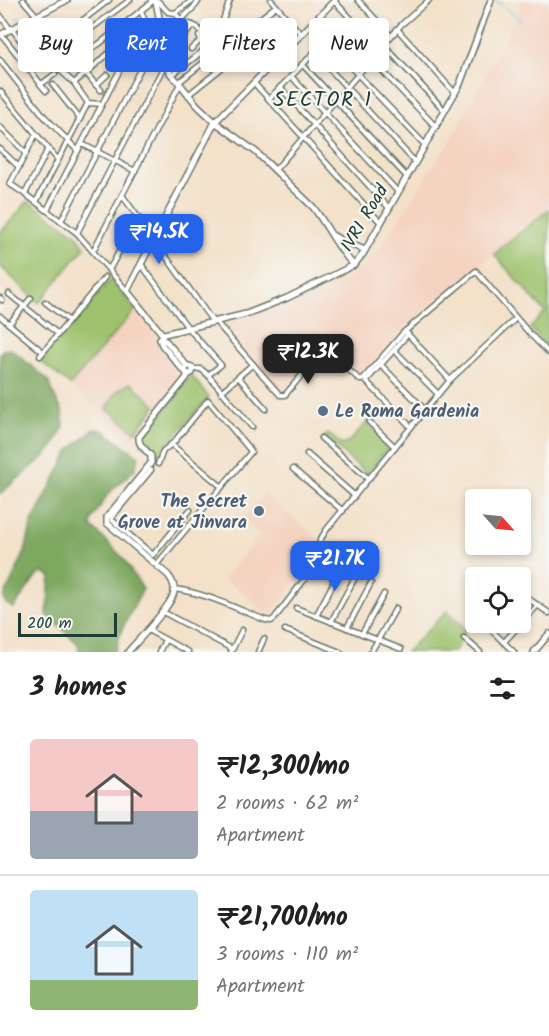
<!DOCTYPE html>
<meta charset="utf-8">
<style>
:root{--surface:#fff;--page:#f2f2f2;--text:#222;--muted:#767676;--line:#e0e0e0;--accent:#2563eb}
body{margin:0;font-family:Kalam,sans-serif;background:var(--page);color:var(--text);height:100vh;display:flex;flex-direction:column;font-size:22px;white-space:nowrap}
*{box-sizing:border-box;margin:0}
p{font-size:20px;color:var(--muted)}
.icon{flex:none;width:33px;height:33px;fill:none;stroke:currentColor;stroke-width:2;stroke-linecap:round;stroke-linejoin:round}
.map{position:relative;height:652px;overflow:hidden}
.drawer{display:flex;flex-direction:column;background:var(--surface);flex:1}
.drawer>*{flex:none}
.top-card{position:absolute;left:18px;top:18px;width:513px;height:54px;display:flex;gap:12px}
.needle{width:39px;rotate:117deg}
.controls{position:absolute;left:465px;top:489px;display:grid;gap:12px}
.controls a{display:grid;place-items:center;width:66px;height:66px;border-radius:6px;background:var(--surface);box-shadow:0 3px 9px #0003;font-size:30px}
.scale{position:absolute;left:18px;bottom:15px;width:99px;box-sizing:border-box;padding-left:6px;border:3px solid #1f3d34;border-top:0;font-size:16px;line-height:21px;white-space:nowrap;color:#1f3d34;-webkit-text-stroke:4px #f6f6f2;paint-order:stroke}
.price{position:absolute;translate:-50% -51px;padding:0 14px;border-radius:12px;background:var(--accent);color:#fff;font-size:20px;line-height:39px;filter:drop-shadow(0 2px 3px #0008)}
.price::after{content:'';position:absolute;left:50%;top:36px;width:18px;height:14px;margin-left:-9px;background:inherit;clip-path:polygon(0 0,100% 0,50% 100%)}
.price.on{background:#222;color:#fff}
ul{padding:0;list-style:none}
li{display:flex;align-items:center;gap:18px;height:150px;padding:0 30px}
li+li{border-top:2px solid var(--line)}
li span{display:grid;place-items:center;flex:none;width:168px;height:120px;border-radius:6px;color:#555}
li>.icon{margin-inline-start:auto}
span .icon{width:72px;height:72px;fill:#fffc;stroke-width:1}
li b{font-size:26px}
h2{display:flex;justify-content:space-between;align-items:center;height:72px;padding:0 30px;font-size:26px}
.pill{padding:0 21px;border-radius:6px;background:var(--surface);box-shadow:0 3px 9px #0003;font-size:21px;line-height:54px}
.pill.on{background:var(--accent);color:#fff}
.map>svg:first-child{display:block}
.built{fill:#f4d3c0}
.green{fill:#9dc16c;stroke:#5e7f50;stroke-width:1.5}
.forest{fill:#7ea760;stroke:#4e724a;stroke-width:1.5}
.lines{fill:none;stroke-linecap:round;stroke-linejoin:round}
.stream{stroke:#6ac4e8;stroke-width:1.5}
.street-casing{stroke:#697668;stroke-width:7}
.secondary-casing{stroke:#697668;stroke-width:8}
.street{stroke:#fff;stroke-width:4}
.secondary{stroke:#fff;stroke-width:5}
.service-dot{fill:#5c6f8a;stroke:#f6f6f2;stroke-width:2}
.labels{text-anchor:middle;stroke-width:4.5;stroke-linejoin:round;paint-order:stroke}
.street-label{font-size:18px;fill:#1f3d34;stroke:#f6f6f2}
.service-label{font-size:18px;font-weight:bold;fill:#4e5e75;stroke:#f6f6f2;text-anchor:start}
.quarter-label{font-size:21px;letter-spacing:1.5px;fill:#1f3d34;stroke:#f6f6f2}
</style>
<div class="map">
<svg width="549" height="652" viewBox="0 0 549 652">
<rect width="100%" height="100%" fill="#f6f6f2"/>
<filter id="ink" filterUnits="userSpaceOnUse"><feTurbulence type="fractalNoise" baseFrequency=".0167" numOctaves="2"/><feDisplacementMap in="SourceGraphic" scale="12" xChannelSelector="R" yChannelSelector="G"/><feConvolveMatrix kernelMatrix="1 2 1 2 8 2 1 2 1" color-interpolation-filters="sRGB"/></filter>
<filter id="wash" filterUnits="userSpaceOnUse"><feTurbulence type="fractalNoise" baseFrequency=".008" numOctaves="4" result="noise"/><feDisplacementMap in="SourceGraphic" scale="24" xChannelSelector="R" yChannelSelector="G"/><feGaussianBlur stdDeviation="1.35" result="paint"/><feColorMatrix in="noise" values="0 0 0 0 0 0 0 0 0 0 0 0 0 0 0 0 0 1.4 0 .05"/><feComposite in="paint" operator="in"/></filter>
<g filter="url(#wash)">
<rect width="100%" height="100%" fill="#f3e1c9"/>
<g class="built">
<polygon points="520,0 549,0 549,208 411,321 360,378 325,347 323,347 283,394 280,393 222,327 223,324 261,312 354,274 380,248 453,137 519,11"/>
<polygon points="136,309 157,334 157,343 184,373 184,378 131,440 70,385"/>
<polygon points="264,493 315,536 312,562 268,619 263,611 224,578 260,535 243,519"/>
</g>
<g class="green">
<polygon points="28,201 76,234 85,247 39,303 0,266 0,233"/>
<polygon points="549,209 549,348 530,328 545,312 494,254"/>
<polygon points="111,279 136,309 70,385 40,361"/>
<polygon points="191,375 209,397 157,456 141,443 141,439"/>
<path d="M131 383 156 406 136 432 107 409C112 396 118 388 131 383Z"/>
<polygon points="367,422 390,446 367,474 324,437 328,434 343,445 352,439"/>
<polygon points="447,611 466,629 454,652 406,652"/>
</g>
<g class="forest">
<polygon points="11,349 49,381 56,400 62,410 64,426 54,445 45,456 0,494 0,353 3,350"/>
<polygon points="94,429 102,430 139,456 135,469 108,494 92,519 91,526 123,558 143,589 122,629 115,652 79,652 78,644 47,615 50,576 43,572 36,576 14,608 6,604 4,597 25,552 32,522 70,450"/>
</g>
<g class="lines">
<g class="stream">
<polyline points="496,0 521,20"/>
<polyline points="17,17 51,65"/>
</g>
</g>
</g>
<g filter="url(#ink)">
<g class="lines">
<defs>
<g id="street">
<polyline points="23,0 36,15"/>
<polyline points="271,0 301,34"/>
<polyline points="358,0 391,36"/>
<polyline points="158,1 168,12 175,13 182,21 197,27 202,33 235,48 238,55 188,95"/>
<polyline points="334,1 380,49"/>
<polyline points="175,13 193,0"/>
<polyline points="0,15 10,29"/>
<polyline points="181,20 196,5 199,0"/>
<polyline points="229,22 251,50 288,19"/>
<polyline points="74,27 109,0"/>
<polyline points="12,29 25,46"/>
<polyline points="336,29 368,62"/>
<polyline points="397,29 455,93"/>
<polyline points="1,34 40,83 43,83 55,74"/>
<polyline points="239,35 276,6"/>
<polyline points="325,40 425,145"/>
<polyline points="227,43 223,20 230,0"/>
<polyline points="178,44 193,25"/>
<polyline points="384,45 445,111"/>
<polyline points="164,47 180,31 186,34"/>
<polyline points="65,48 130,0"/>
<polyline points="191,49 201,40 199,36 202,33"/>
<polyline points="314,52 415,162"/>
<polyline points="371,59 436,127"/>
<polyline points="0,60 44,116 78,151"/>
<polyline points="302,64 407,177"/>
<polyline points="86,73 96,85 107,75"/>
<polyline points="172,75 203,51"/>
<polyline points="291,76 398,192"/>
<polyline points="179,82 227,44"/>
<polyline points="74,83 115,48 147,26 141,11"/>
<polyline points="254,83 381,223"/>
<polyline points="40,84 46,91"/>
<polyline points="53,85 80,119"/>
<polyline points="96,85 101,90"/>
<polyline points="280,87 389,208"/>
<polyline points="0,91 58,160"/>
<polyline points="269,99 349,17"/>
<polyline points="88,103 74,83 61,71 85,49 92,48 99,44 153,1"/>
<polyline points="0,127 26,153"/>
<polyline points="82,144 135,171"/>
<polyline points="0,149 19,167"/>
<polyline points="48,149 25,194 77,233 127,291"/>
<polyline points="275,170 401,25 429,0"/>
<polyline points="25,194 10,184 36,134"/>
<polyline points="122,195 213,322"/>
<polyline points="36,202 88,103 102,104"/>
<polyline points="47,210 124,62 155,40"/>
<polyline points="61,221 155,41"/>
<polyline points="77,233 162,70"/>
<polyline points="93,251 180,84"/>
<polyline points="141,264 188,328 221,365 208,375"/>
<polyline points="109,270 138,217"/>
<polyline points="9,294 58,334"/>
<polyline points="0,298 2,300"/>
<polyline points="45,302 69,321"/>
<polyline points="0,316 9,324 31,298"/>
<polyline points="216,322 280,395 285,395 322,351 325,349 360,380 362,380 403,333 476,271 530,334 549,353"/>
<polyline points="9,324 43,352"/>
<polyline points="405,331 450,380"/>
<polyline points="394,350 408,334"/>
<polyline points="40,356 105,277"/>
<polyline points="381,365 425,410"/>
<polyline points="193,369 201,369 208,375 252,427"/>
<polyline points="239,378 266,409"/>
<polyline points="221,392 253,364"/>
<polyline points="369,422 395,447"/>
<polyline points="411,427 366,381 394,350 438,394"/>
<polyline points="321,438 369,479"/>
<polyline points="172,445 222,487"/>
<polyline points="307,454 355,496"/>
<polyline points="293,469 343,511"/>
<polyline points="151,470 112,517 112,520 153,555 190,510"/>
<polyline points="156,565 251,452 250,450 208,400 174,442 163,451 158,464"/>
<polyline points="495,575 499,578"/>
<path d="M174 589C206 593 235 608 265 620L271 621 274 619 317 563 320 540 327 529 450 380 514 320"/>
<polyline points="520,593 549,613"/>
<polyline points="296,608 401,649"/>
<polyline points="163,612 232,649"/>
<polyline points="316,616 343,565"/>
<polyline points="331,622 358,572"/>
<polyline points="495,622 489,628 514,652"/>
<polyline points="347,628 371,583"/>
<polyline points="148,630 188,652"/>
<polyline points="285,630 340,652"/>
<polyline points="362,634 384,594"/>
<polyline points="464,638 480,652"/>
<polyline points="504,642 538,605"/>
<polyline points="159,652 165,640"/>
<polyline points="231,652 242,630"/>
<polyline points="258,652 264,639"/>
<polyline points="371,652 396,608"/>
</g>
<g id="secondary">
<path d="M151 0 156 2 170 73 180 84 197 105 215 122 256 152 313 207C328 226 337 249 354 265"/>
<polyline points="0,35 67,0"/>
<polyline points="334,236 342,241 365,250"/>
<polyline points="163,335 127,291 215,122 335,0"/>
<polyline points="160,339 164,334 246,314 287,298 354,265 363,254 460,84 491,0"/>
<polyline points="160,339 162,345 183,370 185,370"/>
<polyline points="160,339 166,341 187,366"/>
<circle cx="189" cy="370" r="4"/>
<path d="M128 652C138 640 172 606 174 592 175 585 172 580 168 575L107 523V517L151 463V456C146 449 138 446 139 437L187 377V373"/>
<polyline points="534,652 549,634"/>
</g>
</defs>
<use href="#street" class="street-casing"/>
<use href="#secondary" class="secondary-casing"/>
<use href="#street" class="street"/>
<use href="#secondary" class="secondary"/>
</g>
</g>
<g class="service-dot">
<circle cx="323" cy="411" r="6"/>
<circle cx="259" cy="511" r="6"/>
</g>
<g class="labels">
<g class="street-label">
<text transform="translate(364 218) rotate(-59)" y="6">IVRI Road</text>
</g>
<g class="service-label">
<text x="335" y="417">Le Roma Gardenia</text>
<text x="247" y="507" text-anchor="end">The Secret<tspan x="247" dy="21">Grove at Jinvara</tspan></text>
</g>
<g class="quarter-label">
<text x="323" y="106">SECTOR 1</text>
</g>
</g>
</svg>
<div class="controls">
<a><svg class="needle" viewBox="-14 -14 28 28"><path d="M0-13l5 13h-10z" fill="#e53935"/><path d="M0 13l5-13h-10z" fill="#767676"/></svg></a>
<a><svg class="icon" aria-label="locate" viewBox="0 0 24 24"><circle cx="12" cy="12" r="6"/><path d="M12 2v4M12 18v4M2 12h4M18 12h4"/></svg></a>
</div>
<div class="scale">200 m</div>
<b class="price" style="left:159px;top:265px">₹14.5K</b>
<b class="price on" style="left:308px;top:385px">₹12.3K</b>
<b class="price" style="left:335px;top:592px">₹21.7K</b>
<div class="top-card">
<a class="pill">Buy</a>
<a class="pill on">Rent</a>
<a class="pill">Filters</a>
<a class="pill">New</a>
</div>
</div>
<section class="drawer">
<h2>3 homes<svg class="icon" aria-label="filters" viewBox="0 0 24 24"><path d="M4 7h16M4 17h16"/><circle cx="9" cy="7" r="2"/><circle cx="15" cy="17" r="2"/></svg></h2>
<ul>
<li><span style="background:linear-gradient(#f6c9c9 60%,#9aa5b1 0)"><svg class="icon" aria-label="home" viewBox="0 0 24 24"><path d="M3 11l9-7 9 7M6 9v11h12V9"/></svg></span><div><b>₹12,300/mo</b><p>2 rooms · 62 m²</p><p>Apartment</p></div></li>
<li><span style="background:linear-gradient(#bfe0f5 75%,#8fb573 0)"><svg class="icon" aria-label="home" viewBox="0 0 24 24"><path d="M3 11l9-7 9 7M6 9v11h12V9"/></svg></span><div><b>₹21,700/mo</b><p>3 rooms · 110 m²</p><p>Apartment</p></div></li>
</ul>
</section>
